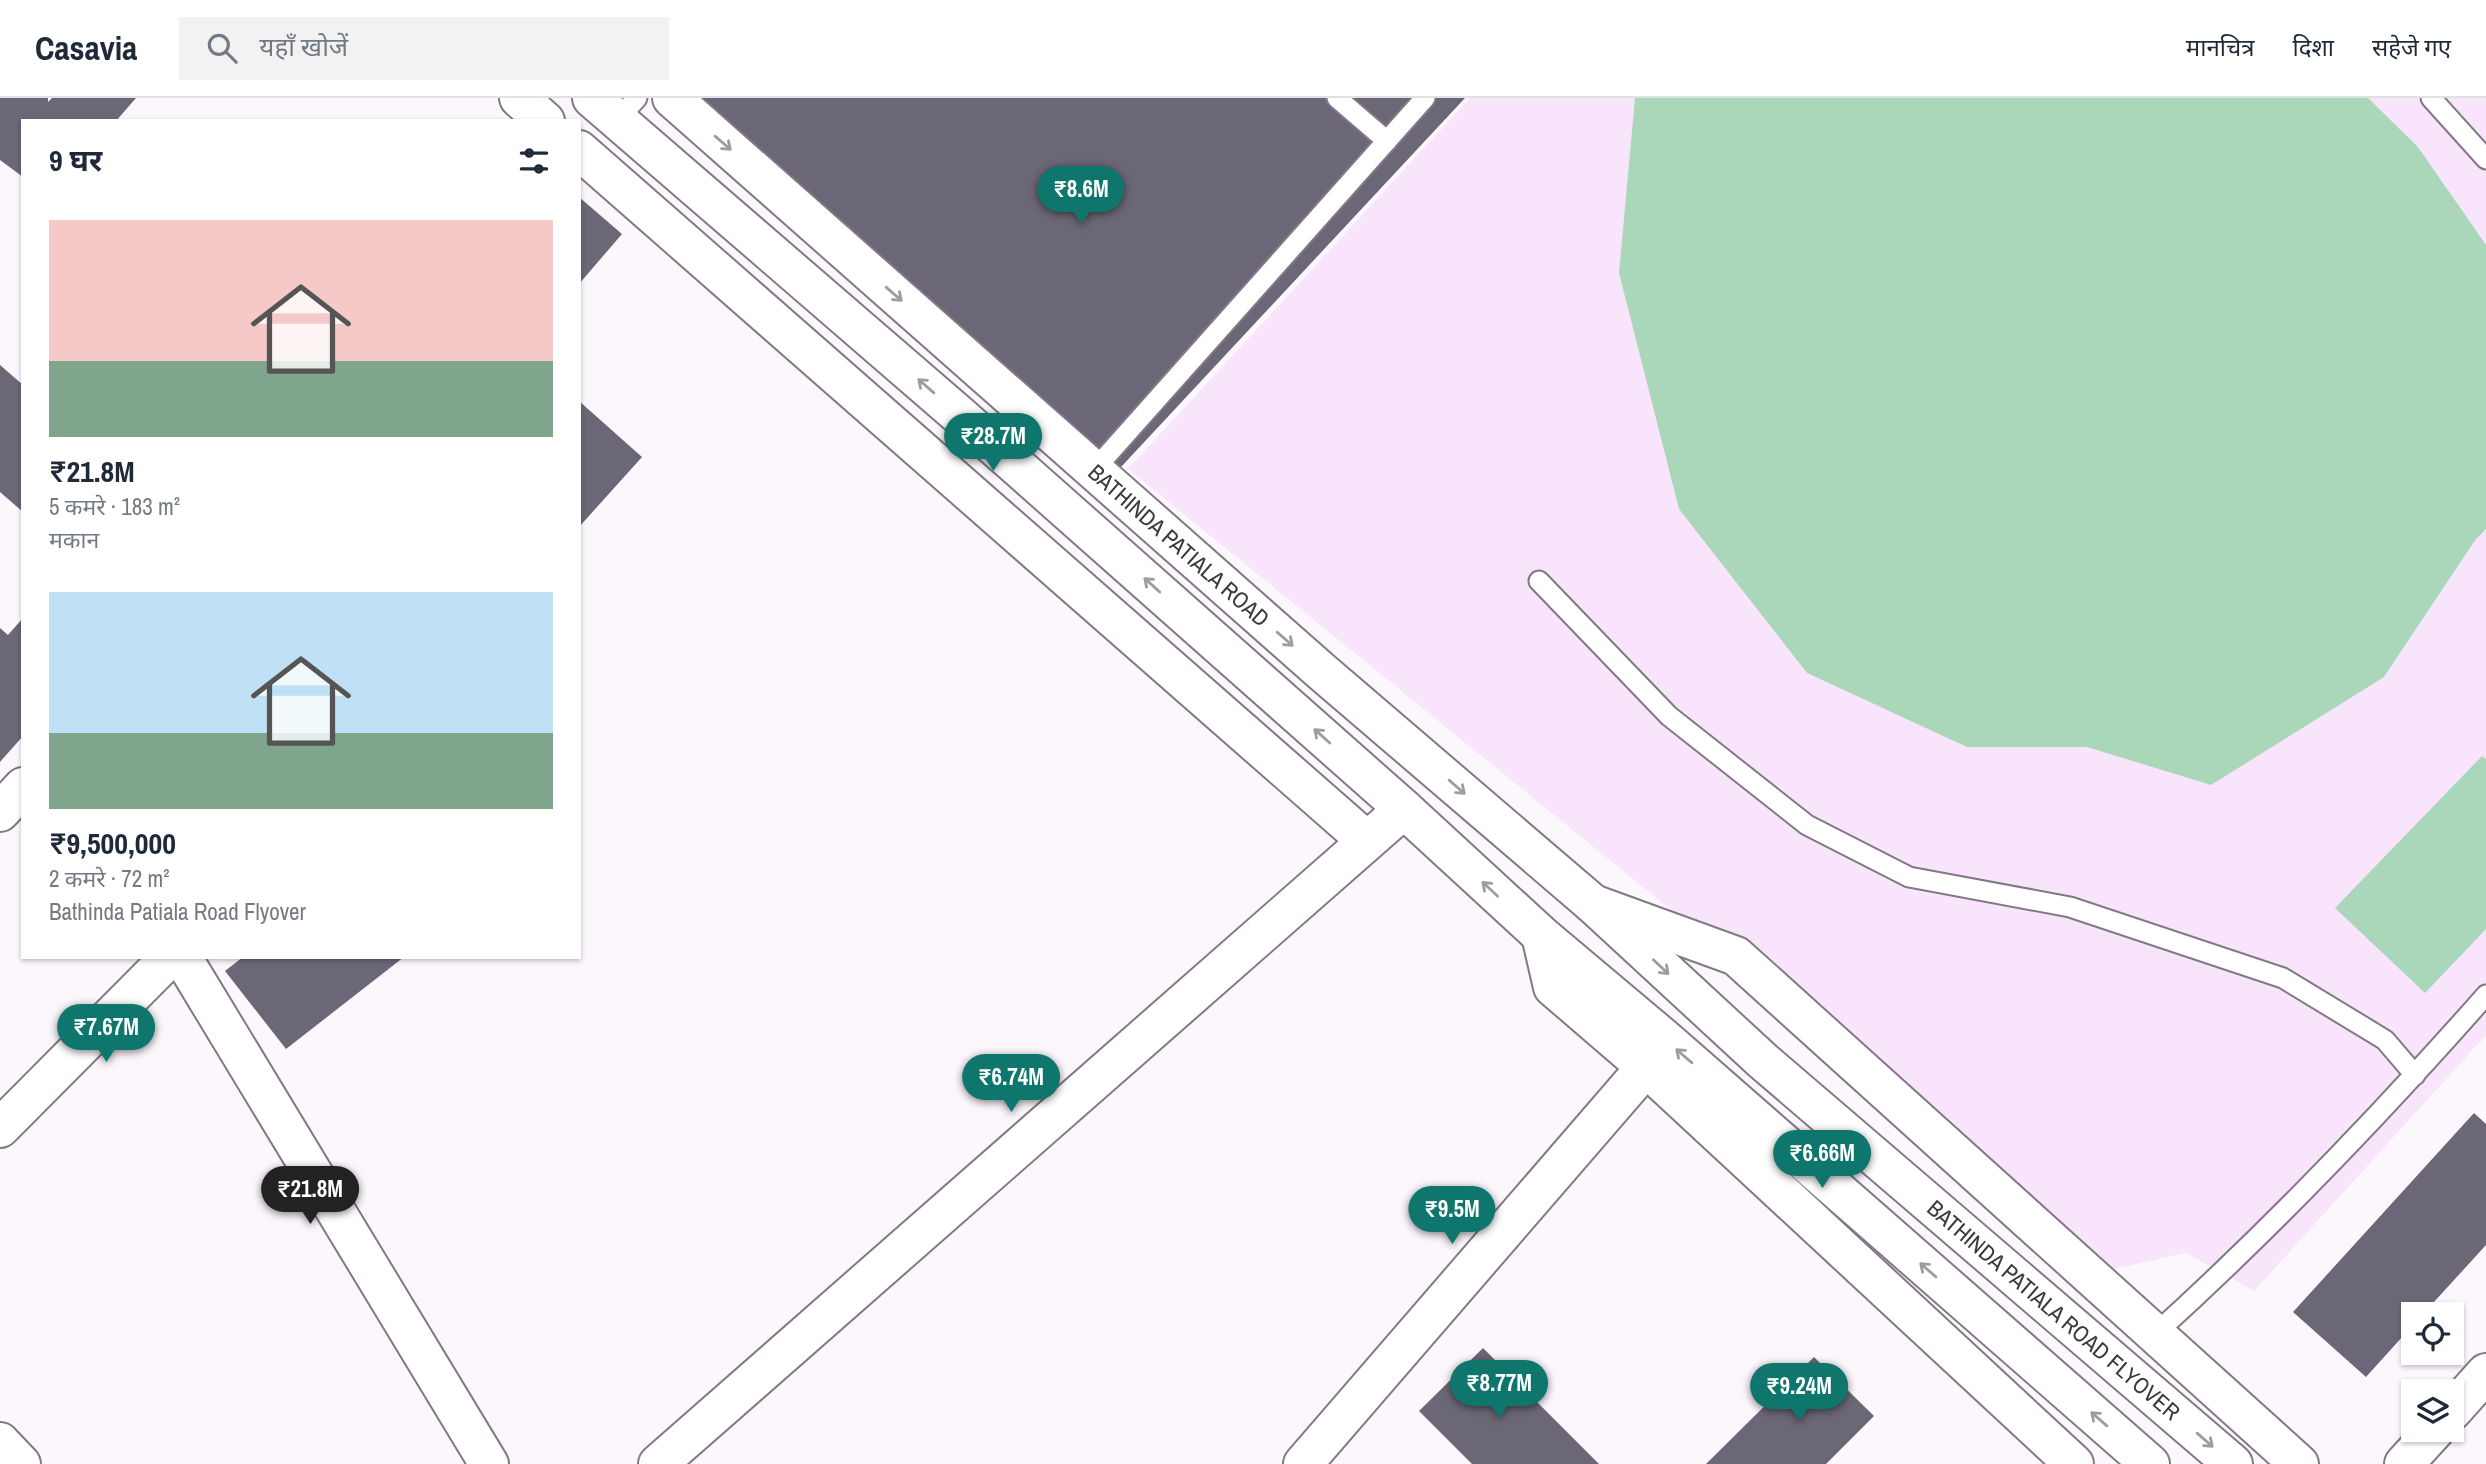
<!DOCTYPE html>
<html lang="hi">
<meta charset="utf-8">
<style>
:root{--surface:#fff;--page:#f2f2f3;--text:#1f2937;--muted:#747a83;--line:#e0e1e3;--accent:#0f766e}
body{margin:0;font-family:"Archivo Narrow","Noto Sans Devanagari",sans-serif;background:var(--page);color:var(--text);height:100vh;display:flex;flex-direction:column;font-size:26px;white-space:nowrap}
*{box-sizing:border-box;margin:0}
p{font-size:23px;color:var(--muted)}
.icon{flex:none;width:38px;height:38px;fill:none;stroke:currentColor;stroke-width:2;stroke-linecap:round;stroke-linejoin:round}
.map{position:relative;flex:1;overflow:hidden}
.panel{position:absolute;left:21px;top:21px;width:560px;height:840px;display:flex;flex-direction:column;background:var(--surface);border-radius:0px;box-shadow:0 2px 5px #0004}
.panel>*{flex:none}
.tools{position:absolute;left:2401px;top:1204px;display:grid;gap:14px}
.tools a{display:grid;place-items:center;width:63px;height:63px;border-radius:0px;background:var(--surface);box-shadow:0 2px 5px #0004;font-size:35px}
.price{position:absolute;translate:-50% -60px;padding:0 16px;border-radius:24px;background:var(--accent);color:#fff;font-size:23px;line-height:46px;filter:drop-shadow(0 2px 4px #0008)}
.price::after{content:'';position:absolute;left:50%;top:42px;width:21px;height:16px;margin-left:-10px;background:inherit;clip-path:polygon(0 0,100% 0,50% 100%)}
.price.current{background:#222;color:#fff}
ul{padding:0;list-style:none}
li{display:grid;align-content:center;gap:14px;height:371px;padding:0 28px}
li span{display:grid;place-items:center;height:217px;border-radius:0px;color:#555}
li>.icon{margin-inline-start:auto}
span .icon{width:126px;height:126px;fill:#fffc;stroke-width:1}
li b{font-size:30px}
h2{display:flex;justify-content:space-between;align-items:center;height:84px;padding:0 28px;font-size:30px}
header{display:flex;align-items:center;gap:42px;box-sizing:border-box;height:98px;padding:0 35px;background:var(--surface);border-bottom:2px solid var(--line)}
header strong{font-size:33px}
nav{display:flex;gap:38px;margin-inline-start:auto;font-size:24px}
.search{width:490px;height:63px;background:var(--page);display:flex;align-items:center;gap:18px;box-sizing:border-box;padding:0 24px;border-radius:0px;color:var(--muted);font-size:26px}
.map>svg:first-child{display:block}
.built{fill:#f8e5fb}
.green{fill:#aad7ba}
.building{fill:#6c6776}
.lines{fill:none;stroke-linecap:round;stroke-linejoin:round}
.service-casing{stroke:#837885;stroke-width:23}
.minor-casing{stroke:#837885;stroke-width:42}
.secondary-casing{stroke:#837885;stroke-width:42}
.trunk-casing{stroke:#837885;stroke-width:42}
.service{stroke:#fff;stroke-width:19}
.minor{stroke:#fff;stroke-width:38}
.secondary{stroke:#fff;stroke-width:38}
.trunk{stroke:#fff;stroke-width:38}
.oneway{stroke:#9e9c9e}
.labels{text-anchor:middle;stroke-width:7;stroke-linejoin:round;paint-order:stroke}
.street-label{font-size:23px;fill:#3d383e;stroke:#fcf7fd}
</style>
<header>
<strong>Casavia</strong>
<div class="search"><svg class="icon" aria-label="search" viewBox="0 0 24 24"><circle cx="10" cy="10" r="6"/><path d="M15 15l6 6"/></svg>यहाँ खोजें</div>
<nav><a>मानचित्र</a><a>दिशा</a><a>सहेजे गए</a></nav>
</header>
<div class="map">
<svg width="2486" height="1366" viewBox="0 0 2486 1366">
<rect width="100%" height="100%" fill="#fcf7fd"/>
<polygon class="built" points="1470,0 2486,0 2486,937 2254,1193 2186,1155 2113,1171 1128,371"/>
<g class="green">
<polygon points="1635,0 2368,0 2418,49 2486,147 2486,431 2476,441 2384,579 2211,687 2087,649 1967,649 1807,575 1679,411 1619,175"/>
<polygon points="2482,658 2486,661 2486,831 2425,895 2335,810"/>
</g>
<g class="building">
<polygon points="0,0 48,0 48,4 52,0 136,0 116,23 23,23 23,79 0,62"/>
<polygon points="672,0 1465,0 1107,384"/>
<polygon points="579,99 622,136 579,186"/>
<polygon points="0,267 23,287 23,414 0,394"/>
<polygon points="579,303 642,359 579,429"/>
<polygon points="23,520 23,638 0,664 0,530 8,537"/>
<polygon points="243,859 404,859 286,951 225,873"/>
<polygon points="2474,1015 2486,1026 2486,1147 2423,1216 2413,1216 2413,1227 2366,1279 2293,1214"/>
<polygon points="1483,1250 1599,1366 1472,1366 1419,1313"/>
<polygon points="1814,1259 1874,1318 1826,1366 1706,1366"/>
</g>
<g class="lines">
<defs>
<g id="service">
<polyline points="1337,0 1387,43"/>
<polyline points="2431,0 2486,61"/>
<polyline points="617,22 637,0"/>
<polyline points="1094,372 1425,0"/>
<polyline points="1539,483 1669,618 1807,727 1909,779 2070,809 2283,880 2385,942 2415,977"/>
<path d="M2155 1236C2272 1130 2382 1015 2486 897"/>
</g>
<g id="minor">
<polyline points="519,0 545,23"/>
<polyline points="579,52 1367,743"/>
<polyline points="0,714 23,689"/>
<polyline points="182,859 489,1366"/>
<polyline points="0,1030 170,859"/>
<polyline points="2452,1313 2486,1275"/>
<polyline points="0,1344 21,1366"/>
<polyline points="658,1366 1404,711"/>
<polyline points="1303,1366 1646,969"/>
<polyline points="2404,1366 2435,1332"/>
</g>
<g id="secondary">
<polyline points="1593,806 1736,858 2299,1366"/>
<polyline points="1541,837 1553,889 1646,969 2074,1366"/>
</g>
<g id="trunk">
<polyline points="592,0 959,317 1404,711 1541,837 1667,943 2150,1366"/>
<path id="s1" d="M672 0 1321 573 1593 806 1763 963 2233 1366"/>
</g>
</defs>
<use href="#service" class="service-casing"/>
<use href="#minor" class="minor-casing"/>
<use href="#secondary" class="secondary-casing"/>
<use href="#trunk" class="trunk-casing"/>
<use href="#service" class="service"/>
<use href="#minor" class="minor"/>
<use href="#secondary" class="secondary"/>
<use href="#trunk" class="trunk"/>
</g>
<defs><path id="oneway-shaft" d="M-6 0H5M1.5-3L5.5 0L1.5 3" fill="none" stroke-width="1.6" stroke-linecap="round" stroke-linejoin="round" transform="scale(1.75)"/></defs>
<g class="oneway">
<use href="#oneway-shaft" transform="translate(723 45) rotate(41)"/>
<use href="#oneway-shaft" transform="translate(894 196) rotate(41)"/>
<use href="#oneway-shaft" transform="translate(926 288) rotate(-139)"/>
<use href="#oneway-shaft" transform="translate(1152 487) rotate(-138)"/>
<use href="#oneway-shaft" transform="translate(1285 541) rotate(41)"/>
<use href="#oneway-shaft" transform="translate(1322 638) rotate(-138)"/>
<use href="#oneway-shaft" transform="translate(1457 689) rotate(41)"/>
<use href="#oneway-shaft" transform="translate(1490 791) rotate(-137)"/>
<use href="#oneway-shaft" transform="translate(1661 869) rotate(43)"/>
<use href="#oneway-shaft" transform="translate(1684 958) rotate(-139)"/>
<use href="#oneway-shaft" transform="translate(1928 1172) rotate(-139)"/>
<use href="#oneway-shaft" transform="translate(2099 1321) rotate(-139)"/>
<use href="#oneway-shaft" transform="translate(2205 1342) rotate(41)"/>
</g>
<g class="labels">
<g class="street-label">
<text dy="8" stroke="none"><textPath href="#s1" startOffset="676">BATHINDA PATIALA ROAD</textPath></text>
<text dy="8" stroke="none"><textPath href="#s1" startOffset="1838">BATHINDA PATIALA ROAD FLYOVER</textPath></text>
</g>
</g>
</svg>
<div class="tools">
<a><svg class="icon" aria-label="locate" viewBox="0 0 24 24"><circle cx="12" cy="12" r="6"/><path d="M12 2v4M12 18v4M2 12h4M18 12h4"/></svg></a>
<a><svg class="icon" aria-label="layers" viewBox="0 0 24 24"><path d="M12 4l9 5-9 5-9-5zM3 14l9 5 9-5"/></svg></a>
</div>
<b class="price" style="left:1081px;top:128px">₹8.6M</b>
<b class="price" style="left:993px;top:375px">₹28.7M</b>
<b class="price" style="left:106px;top:966px">₹7.67M</b>
<b class="price" style="left:1011px;top:1016px">₹6.74M</b>
<b class="price" style="left:1822px;top:1092px">₹6.66M</b>
<b class="price current" style="left:310px;top:1128px">₹21.8M</b>
<b class="price" style="left:1452px;top:1148px">₹9.5M</b>
<b class="price" style="left:1499px;top:1322px">₹8.77M</b>
<b class="price" style="left:1799px;top:1325px">₹9.24M</b>
<section class="panel">
<h2>9 घर<svg class="icon" aria-label="filters" viewBox="0 0 24 24"><path d="M4 7h16M4 17h16"/><circle cx="9" cy="7" r="2"/><circle cx="15" cy="17" r="2"/></svg></h2>
<ul>
<li><span style="background:linear-gradient(#f6c9c9 65%,#7fa58c 0)"><svg class="icon" aria-label="home" viewBox="0 0 24 24"><path d="M3 11l9-7 9 7M6 9v11h12V9"/></svg></span><div><b>₹21.8M</b><p>5 कमरे · 183 m²</p><p>मकान</p></div></li>
<li><span style="background:linear-gradient(#bfe0f5 65%,#7fa58c 0)"><svg class="icon" aria-label="home" viewBox="0 0 24 24"><path d="M3 11l9-7 9 7M6 9v11h12V9"/></svg></span><div><b>₹9,500,000</b><p>2 कमरे · 72 m²</p><p>Bathinda Patiala Road Flyover</p></div></li>
</ul>
</section>
</div>
